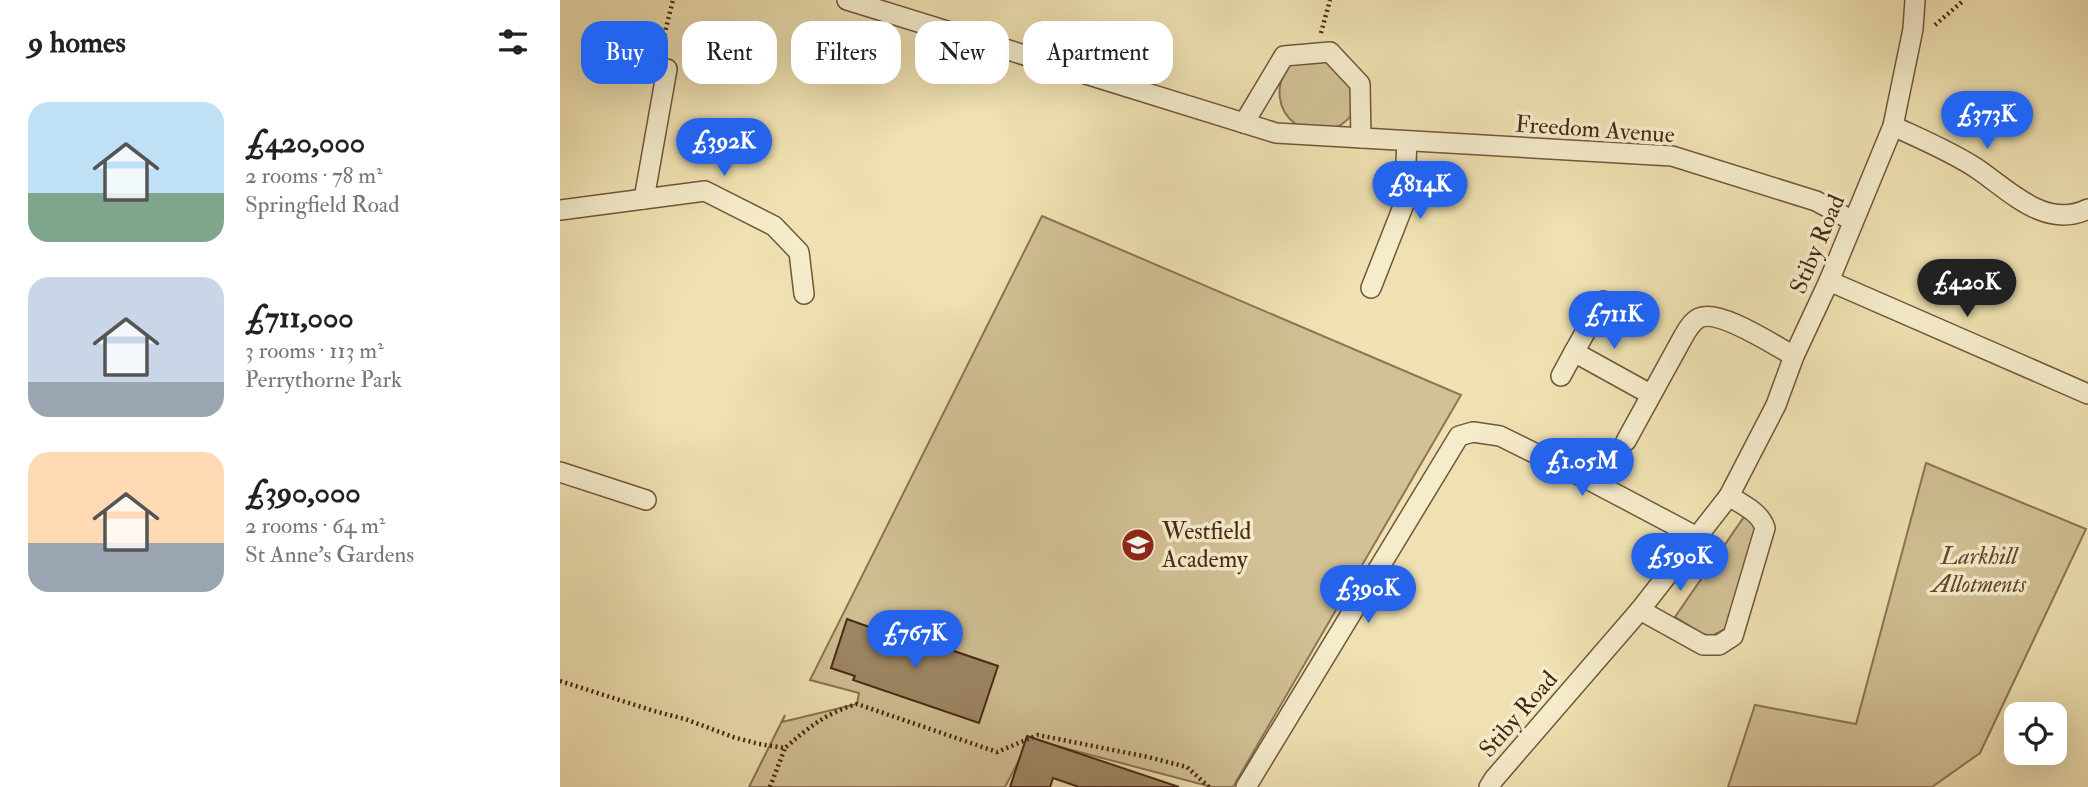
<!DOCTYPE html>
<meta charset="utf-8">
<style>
:root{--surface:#fff;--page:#f6f6f6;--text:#222;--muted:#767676;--accent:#2563eb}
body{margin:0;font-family:"IM FELL Double Pica",serif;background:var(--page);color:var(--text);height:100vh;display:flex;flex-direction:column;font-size:26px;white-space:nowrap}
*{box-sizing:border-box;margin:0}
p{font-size:23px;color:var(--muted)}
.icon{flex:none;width:38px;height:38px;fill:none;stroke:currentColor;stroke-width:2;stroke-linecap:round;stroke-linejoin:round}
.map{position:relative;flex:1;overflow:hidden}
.panel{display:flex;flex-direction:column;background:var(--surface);width:560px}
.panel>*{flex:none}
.banner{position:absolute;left:21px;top:21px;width:665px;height:63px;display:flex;gap:14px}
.buttons{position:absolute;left:1444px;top:702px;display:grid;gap:14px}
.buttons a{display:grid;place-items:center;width:63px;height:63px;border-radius:14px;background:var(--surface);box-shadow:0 7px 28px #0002;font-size:35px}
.price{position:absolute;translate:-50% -60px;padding:0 16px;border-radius:24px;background:var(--accent);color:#fff;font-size:23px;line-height:46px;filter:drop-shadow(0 2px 4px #0008)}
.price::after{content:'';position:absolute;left:50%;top:42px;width:21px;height:16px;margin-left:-10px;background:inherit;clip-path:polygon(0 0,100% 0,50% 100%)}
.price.current{background:#222;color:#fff}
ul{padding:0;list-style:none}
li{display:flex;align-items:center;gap:21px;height:175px;padding:0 28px}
li span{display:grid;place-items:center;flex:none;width:196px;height:140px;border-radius:21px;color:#555}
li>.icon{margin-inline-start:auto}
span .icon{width:84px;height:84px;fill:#fffc;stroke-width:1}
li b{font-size:30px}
h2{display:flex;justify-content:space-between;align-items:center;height:84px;padding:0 28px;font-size:30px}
.pill{padding:0 24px;border-radius:21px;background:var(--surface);box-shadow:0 7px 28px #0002;font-size:24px;line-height:63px}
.pill.current{background:var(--accent);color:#fff}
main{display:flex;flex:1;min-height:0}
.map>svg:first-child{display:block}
.green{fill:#d2c196;stroke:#8c7454;stroke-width:2}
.building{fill:#9e8865;stroke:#472713;stroke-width:2}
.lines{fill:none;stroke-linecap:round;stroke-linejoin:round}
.street-casing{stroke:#71563a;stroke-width:22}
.path{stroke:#472713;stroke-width:4.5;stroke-dasharray:2 3.5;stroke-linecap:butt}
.street{stroke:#f5eccc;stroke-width:19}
.labels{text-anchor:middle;stroke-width:7;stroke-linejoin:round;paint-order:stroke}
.street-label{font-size:24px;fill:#472713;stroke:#f5eccc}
.poi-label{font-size:24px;fill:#472713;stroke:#f5eccc;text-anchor:start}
.park-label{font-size:24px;font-style:italic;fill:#63462d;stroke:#f5eccc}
</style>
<main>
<section class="panel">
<h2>9 homes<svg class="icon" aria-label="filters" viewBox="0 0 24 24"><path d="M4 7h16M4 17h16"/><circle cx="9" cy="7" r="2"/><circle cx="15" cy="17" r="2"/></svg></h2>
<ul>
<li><span style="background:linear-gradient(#bfe0f5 65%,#7fa58c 0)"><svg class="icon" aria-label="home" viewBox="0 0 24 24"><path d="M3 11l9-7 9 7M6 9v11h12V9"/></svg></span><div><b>£420,000</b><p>2 rooms · 78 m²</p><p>Springfield Road</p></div></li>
<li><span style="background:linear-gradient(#c9d6e8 75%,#9aa5b1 0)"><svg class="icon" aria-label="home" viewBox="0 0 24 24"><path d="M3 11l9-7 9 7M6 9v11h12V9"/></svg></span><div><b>£711,000</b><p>3 rooms · 113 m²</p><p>Perrythorne Park</p></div></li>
<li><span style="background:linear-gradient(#ffd9b3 65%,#9aa5b1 0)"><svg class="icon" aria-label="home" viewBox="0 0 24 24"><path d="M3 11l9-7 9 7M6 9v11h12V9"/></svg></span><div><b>£390,000</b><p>2 rooms · 64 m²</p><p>St Anne's Gardens</p></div></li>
</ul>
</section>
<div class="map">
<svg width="1528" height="787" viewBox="0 0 1528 787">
<rect width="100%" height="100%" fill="#efe1b1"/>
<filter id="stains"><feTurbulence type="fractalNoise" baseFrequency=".00286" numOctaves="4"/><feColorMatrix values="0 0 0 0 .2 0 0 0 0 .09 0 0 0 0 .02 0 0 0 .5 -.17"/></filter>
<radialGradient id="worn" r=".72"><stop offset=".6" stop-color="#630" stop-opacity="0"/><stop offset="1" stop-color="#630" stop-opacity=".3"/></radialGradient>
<g class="green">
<path d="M785 59 796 109C761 162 691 112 732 61Z"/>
<polygon points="482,216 901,395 673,787 652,787 470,739 445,787 189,787 225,715 222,722 297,704 299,693 250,680"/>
<polygon points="1366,463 1526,529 1420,753 1372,787 1168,787 1195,705 1296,724"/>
<polygon points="1186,514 1197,527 1169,627 1152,636 1143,634 1115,617"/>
</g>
<g class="building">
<polygon points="287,619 312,628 314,624 438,666 419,723 293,680 295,676 271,668"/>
<polygon points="467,736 619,787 519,787 493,778 490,787 450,787"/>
</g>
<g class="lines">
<defs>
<g id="street">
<polyline points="287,0 716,133 1112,156 1256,201 1293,221"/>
<polyline points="684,123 724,56 770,52 800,84 801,138"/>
<path d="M1333 126C1361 139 1390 151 1416 168 1449 190 1485 230 1528 209"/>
<polyline points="84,199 107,69"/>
<polyline points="0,210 145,191 214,226 239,252 244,294"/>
<polyline points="1269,281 1528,394"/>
<polyline points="811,288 844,204 847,141"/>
<polyline points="1043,301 1014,352 1090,394"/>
<polyline points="1001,376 1014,352"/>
<path d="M1066 441 1122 339C1126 332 1131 322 1139 318 1159 308 1215 346 1234 356"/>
<polyline points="0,472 86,500"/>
<path d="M1080 610 1143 645H1159L1173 636 1205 528C1200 512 1183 505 1169 496"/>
<polyline points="686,787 899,436 913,432 940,436 1033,482 1137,537"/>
<polyline points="929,787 934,779 1080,610 1169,496 1216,405 1234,356 1269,281 1333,126 1353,29 1355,0"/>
</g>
</defs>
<use href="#street" class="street-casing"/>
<g class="path">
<polyline points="1375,25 1404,0"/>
<polyline points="761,33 770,0"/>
<polyline points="104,51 102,44 113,0"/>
<path d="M0 681 94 711 125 719 173 737 199 744 225 748C249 727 266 713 297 704L437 752 478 735 588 757 627 767 649 787"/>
<polyline points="210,787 225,748"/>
</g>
<use href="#street" class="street"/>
</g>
<defs>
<symbol id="school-disc" viewBox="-11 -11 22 22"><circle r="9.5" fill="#8f2418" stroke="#f5eccc"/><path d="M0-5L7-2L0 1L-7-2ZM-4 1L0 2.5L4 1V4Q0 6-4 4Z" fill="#fff"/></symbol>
</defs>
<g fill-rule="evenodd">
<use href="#school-disc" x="559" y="526" width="38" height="38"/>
</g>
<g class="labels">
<g class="street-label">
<text transform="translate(1035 129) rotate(4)" y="8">Freedom Avenue</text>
<text transform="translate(1257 244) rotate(-67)" y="8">Stiby Road</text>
<text transform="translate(958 714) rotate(-49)" y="8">Stiby Road</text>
</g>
<g class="poi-label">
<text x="602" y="539">Westfield<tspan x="602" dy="28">Academy</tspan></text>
</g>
<g class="park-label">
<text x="1419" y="564">Larkhill<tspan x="1419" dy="28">Allotments</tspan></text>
</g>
</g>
<rect width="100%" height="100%" filter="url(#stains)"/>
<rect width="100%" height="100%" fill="url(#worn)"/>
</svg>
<div class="buttons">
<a><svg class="icon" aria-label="locate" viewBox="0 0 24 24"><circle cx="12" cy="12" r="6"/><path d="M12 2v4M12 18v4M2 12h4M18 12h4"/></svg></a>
</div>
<b class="price" style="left:1427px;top:151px">£373K</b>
<b class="price" style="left:164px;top:178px">£392K</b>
<b class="price" style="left:860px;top:221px">£814K</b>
<b class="price current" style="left:1407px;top:319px">£420K</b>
<b class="price" style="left:1054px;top:351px">£711K</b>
<b class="price" style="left:1022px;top:498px">£1.05M</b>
<b class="price" style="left:1120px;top:593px">£590K</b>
<b class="price" style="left:808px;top:625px">£390K</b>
<b class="price" style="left:355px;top:670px">£767K</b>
<div class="banner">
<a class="pill current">Buy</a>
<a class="pill">Rent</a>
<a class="pill">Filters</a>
<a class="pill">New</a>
<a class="pill">Apartment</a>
</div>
</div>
</main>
